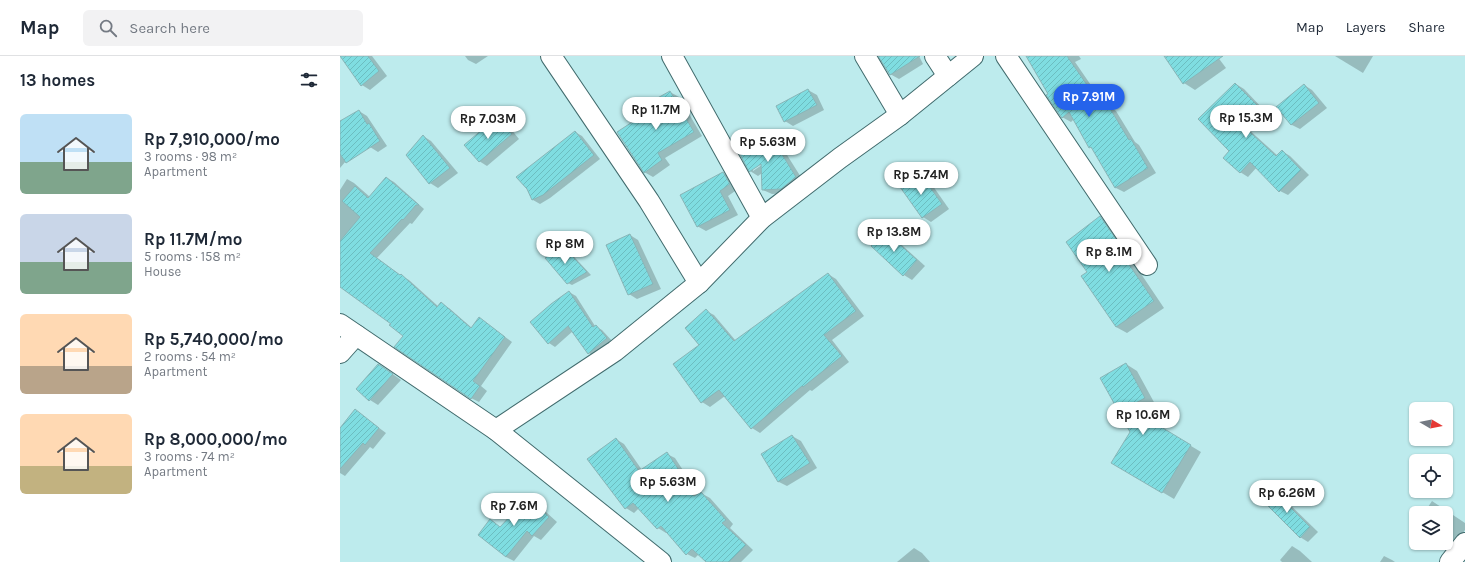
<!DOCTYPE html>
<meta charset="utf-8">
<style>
:root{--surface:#fff;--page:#f2f2f3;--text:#1f2937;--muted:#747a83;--line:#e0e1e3;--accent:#2563eb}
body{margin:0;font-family:Karla,sans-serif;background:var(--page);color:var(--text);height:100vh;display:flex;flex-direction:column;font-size:15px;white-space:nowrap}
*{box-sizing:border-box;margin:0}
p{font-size:13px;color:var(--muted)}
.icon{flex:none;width:22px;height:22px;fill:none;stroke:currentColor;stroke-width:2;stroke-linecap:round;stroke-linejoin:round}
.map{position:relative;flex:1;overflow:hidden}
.drawer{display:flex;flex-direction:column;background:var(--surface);width:340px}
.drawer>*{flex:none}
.needle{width:26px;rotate:100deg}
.tools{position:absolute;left:1069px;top:346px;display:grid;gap:8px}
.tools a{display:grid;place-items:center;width:44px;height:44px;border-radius:6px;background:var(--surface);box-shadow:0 1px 3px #0004;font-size:20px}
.price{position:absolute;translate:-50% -34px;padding:0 9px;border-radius:14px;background:#fff;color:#222;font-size:13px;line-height:26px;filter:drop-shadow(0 1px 2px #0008)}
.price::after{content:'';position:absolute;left:50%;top:24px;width:12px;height:9px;margin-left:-6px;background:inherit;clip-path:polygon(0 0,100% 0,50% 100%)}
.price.current{background:var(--accent);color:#fff}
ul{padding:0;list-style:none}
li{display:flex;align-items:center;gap:12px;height:100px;padding:0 20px}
li span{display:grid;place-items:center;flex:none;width:112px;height:80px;border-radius:6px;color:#555}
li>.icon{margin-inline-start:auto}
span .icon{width:48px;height:48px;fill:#fffc;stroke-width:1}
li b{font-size:17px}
h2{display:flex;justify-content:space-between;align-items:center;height:48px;padding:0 20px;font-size:17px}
header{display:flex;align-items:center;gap:24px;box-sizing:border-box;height:56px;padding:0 20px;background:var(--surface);border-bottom:1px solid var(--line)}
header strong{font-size:19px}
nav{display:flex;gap:22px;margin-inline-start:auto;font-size:14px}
.search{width:280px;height:36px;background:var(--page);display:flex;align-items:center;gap:10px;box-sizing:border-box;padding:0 14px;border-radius:6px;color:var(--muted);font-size:15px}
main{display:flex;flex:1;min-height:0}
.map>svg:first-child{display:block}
.shadow{fill:#0003;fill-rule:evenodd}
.building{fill:url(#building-hatch);stroke:#89b5b7}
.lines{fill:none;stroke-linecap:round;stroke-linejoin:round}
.street-casing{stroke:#416b6d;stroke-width:22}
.street{stroke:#fff;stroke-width:20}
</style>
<header>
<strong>Map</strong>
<div class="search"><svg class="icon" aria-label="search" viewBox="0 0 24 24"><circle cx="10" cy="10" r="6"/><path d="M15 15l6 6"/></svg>Search here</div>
<nav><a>Map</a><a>Layers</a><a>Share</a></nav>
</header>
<main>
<section class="drawer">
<h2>13 homes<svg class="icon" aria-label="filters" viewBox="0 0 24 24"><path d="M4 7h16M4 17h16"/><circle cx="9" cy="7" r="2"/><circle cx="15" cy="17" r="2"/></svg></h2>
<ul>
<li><span style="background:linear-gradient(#bfe0f5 60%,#7fa58c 0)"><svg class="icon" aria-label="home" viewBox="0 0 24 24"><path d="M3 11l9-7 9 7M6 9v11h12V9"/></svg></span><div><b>Rp 7,910,000/mo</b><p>3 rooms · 98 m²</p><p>Apartment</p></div></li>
<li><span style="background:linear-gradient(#c9d6e8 60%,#7fa58c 0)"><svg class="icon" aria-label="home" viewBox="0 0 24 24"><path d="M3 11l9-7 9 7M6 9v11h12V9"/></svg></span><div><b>Rp 11.7M/mo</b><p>5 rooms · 158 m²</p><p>House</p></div></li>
<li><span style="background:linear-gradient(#ffd9b3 65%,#b9a48a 0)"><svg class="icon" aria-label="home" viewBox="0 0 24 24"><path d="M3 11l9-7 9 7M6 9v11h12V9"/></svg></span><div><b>Rp 5,740,000/mo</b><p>2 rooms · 54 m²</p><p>Apartment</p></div></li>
<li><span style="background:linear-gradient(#ffd9b3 65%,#c2b280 0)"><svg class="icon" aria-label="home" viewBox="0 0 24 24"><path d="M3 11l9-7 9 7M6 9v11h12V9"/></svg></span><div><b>Rp 8,000,000/mo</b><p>3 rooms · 74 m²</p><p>Apartment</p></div></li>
</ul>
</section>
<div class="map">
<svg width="1125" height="506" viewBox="0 0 1125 506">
<defs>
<pattern id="building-hatch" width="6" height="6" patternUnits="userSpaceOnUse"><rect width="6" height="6" fill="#7fdde1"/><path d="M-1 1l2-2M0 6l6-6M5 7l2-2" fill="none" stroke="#6cbdc0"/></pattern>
</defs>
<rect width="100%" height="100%" fill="#bdebed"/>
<g class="shadow">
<polygon points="0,0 32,0 47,20 30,34 22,29"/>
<polygon points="125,0 148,0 136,8 128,4"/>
<polygon points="540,0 579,0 583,8 559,23 550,18"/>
<polygon points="687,0 739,0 741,3 735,6 766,51 768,50 776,55 795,86 799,89 816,117 784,136 776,132 753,93 750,91 734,63 731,66 722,61"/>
<polygon points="825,0 877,0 886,12 855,34 844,27"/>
<polygon points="995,0 1033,0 1023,17"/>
<polygon points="896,28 904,33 925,55 907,72 938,100 942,95 950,100 969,119 948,139 940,135 917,111 908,121 900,116 890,95"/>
<polygon points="964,29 972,34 987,52 960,73 952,69 937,51"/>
<polygon points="468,34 477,39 484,54 453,70 445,65"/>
<polygon points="330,36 339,41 362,80 325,102 330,109 313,121 304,116 310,55"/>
<polygon points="19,55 27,60 47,90 38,96 22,86 0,112 0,66"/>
<polygon points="157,63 166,67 179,83 147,110 139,105"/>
<polygon points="235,76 242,80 260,103 210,142 200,148 193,144"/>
<path d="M429 78 437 83 464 126 449 137 432 138 423 134 422 117 418 120 410 115ZM425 105 426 106 413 115V112Z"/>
<polygon points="83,80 91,85 118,117 98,132 90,127 67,99"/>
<polygon points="383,117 392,122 398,133 388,140 398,159 366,175 357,170"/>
<polygon points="580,119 588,123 609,153 591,166 583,161"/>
<polygon points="47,122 54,126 84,153 72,168 70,167 37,202 61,220 69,224 99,251 101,248 109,252 132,272 139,262 172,286 141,330 147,335 139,346 131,342 52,268 0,230 0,134 7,123 14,127 30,141"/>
<polygon points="760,161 771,168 783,191 824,252 787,277 776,271 749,216"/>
<polygon points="545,176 553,181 585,210 572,224 564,219"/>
<polygon points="290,179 298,184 321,233 297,243 289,238"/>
<polygon points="221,189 225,191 251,219 232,229 228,227"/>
<polygon points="488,218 496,223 524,260 492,284 509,306 472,335 470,334 420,377 412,372 385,340 370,351 362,346 361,289 366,255 374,259 396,285"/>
<polygon points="229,236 236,240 255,270 262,274 273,286 255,301 249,297 233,275 215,291 209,287"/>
<polygon points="786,308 797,315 815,348 798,358 861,396 834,443 773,407 791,376 761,322"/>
<polygon points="47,314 61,324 38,349 30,344 17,333"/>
<polygon points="15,354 46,377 33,393 30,391 5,420 0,417 0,373"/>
<polygon points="452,380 461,385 477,412 447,430 439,426 423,399"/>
<polygon points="276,383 284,388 302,414 327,398 335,402 354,431 352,433 357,439 361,437 370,442 393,468 390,472 413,494 401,506 367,506 359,498 355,502 347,498 327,476 326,477 318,472 299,452 294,457 286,452"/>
<polygon points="934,436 942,441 978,476 968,486 960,481"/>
<polygon points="188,442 196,447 217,466 201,484 194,480 174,505 166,501 150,465 161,472"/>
<polygon points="1092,445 1125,467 1125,474 1117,486 1106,480 1106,457 1084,457"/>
<polygon points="952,490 960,495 972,506 942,506 940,504"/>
<polygon points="574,492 582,497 590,506 557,506"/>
<polygon points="1044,500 1052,504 1055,506 1040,506"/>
</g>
<g class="building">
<polygon points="0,0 28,0 39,15 21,30"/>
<polygon points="538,0 580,0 550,19"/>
<polygon points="686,0 727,0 763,52 768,49 789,84 791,83 808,112 775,132 751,91 749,92 729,56 722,62 706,39 708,38"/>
<polygon points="824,0 883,0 843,28"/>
<polygon points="895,27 918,50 900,67 936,100 942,94 961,114 939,136 910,106 900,117 883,102 889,95 858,63"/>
<polygon points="964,28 979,47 951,69 936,51"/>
<polygon points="468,33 477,49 444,66 436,50"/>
<polygon points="330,35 354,76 318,97 322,104 304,117 277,76 309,55 305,49"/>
<polygon points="19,54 27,68 29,67 40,85 6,107 0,98 0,65"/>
<polygon points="157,61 172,78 139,106 124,89"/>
<polygon points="235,75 254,99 203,139 192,144 187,133 176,121"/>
<polygon points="429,77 456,121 441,133 422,134 421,108 409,116 399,96"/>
<polygon points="83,79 110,112 89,128 66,99"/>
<polygon points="383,116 390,128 380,135 390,154 357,171 340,139"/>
<polygon points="580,117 602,148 582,162 560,131"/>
<polygon points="46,121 79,149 76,149 63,164 62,163 30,197 60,219 61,218 97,251 101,246 131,272 139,261 165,281 133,325 140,330 131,343 54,291 63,280 49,269 51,268 0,231 0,185 20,161 2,145 15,130 28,142"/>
<polygon points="760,160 776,183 773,185 814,245 776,271 741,220 747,216 726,186"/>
<polygon points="545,175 577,204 563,220 531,190"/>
<polygon points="290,178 313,228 288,239 266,189"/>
<polygon points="221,188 247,216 227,228 205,202"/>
<polygon points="488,217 516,255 484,279 502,300 463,331 462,330 411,373 379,334 361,347 333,308 359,289 345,272 366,253 394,285"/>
<polygon points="229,235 253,271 256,269 267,282 248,298 228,270 208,288 190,266 211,248"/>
<polygon points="786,307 805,342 788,351 851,389 822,437 771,407 790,376 760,322"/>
<polygon points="38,308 53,318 29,345 16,333"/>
<polygon points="15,353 39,372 25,389 23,387 0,413 0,372"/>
<polygon points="452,379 470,407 438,426 421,398"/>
<polygon points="276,382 299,415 327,396 347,426 345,428 354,440 361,436 386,464 382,467 406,489 389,506 366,506 352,493 346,499 321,470 317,473 293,447 285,453 247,403"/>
<polygon points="934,435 970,471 960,482 923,445"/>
<polygon points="188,441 209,461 192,480 187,475 166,501 138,479 150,463 160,471"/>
</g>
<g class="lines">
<defs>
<g id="street">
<polyline points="211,0 309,145 359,227"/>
<polyline points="332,0 422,162"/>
<polyline points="525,0 560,59"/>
<polyline points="595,0 608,20"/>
<polyline points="666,0 807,209"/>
<polyline points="0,268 156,374 321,506"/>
<polyline points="0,297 16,279"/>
<polyline points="156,374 275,295 359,227 422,162 500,102 560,59 633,0"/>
<polyline points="1110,506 1125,487"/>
</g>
</defs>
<use href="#street" class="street-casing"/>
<use href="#street" class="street"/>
</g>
</svg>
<div class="tools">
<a><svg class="needle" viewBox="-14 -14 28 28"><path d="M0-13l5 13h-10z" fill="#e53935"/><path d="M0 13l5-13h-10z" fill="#747a83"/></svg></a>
<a><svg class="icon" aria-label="locate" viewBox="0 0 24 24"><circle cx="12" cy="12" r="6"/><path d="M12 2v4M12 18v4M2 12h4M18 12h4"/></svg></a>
<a><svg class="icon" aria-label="layers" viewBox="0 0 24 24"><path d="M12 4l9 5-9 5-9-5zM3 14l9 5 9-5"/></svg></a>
</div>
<b class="price current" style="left:749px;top:62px">Rp 7.91M</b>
<b class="price" style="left:316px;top:75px">Rp 11.7M</b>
<b class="price" style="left:906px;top:83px">Rp 15.3M</b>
<b class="price" style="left:148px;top:84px">Rp 7.03M</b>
<b class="price" style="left:428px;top:107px">Rp 5.63M</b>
<b class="price" style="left:581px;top:140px">Rp 5.74M</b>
<b class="price" style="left:554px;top:197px">Rp 13.8M</b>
<b class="price" style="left:225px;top:209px">Rp 8M</b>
<b class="price" style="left:769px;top:217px">Rp 8.1M</b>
<b class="price" style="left:803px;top:380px">Rp 10.6M</b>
<b class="price" style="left:328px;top:447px">Rp 5.63M</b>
<b class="price" style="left:947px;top:458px">Rp 6.26M</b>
<b class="price" style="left:174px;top:471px">Rp 7.6M</b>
</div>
</main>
